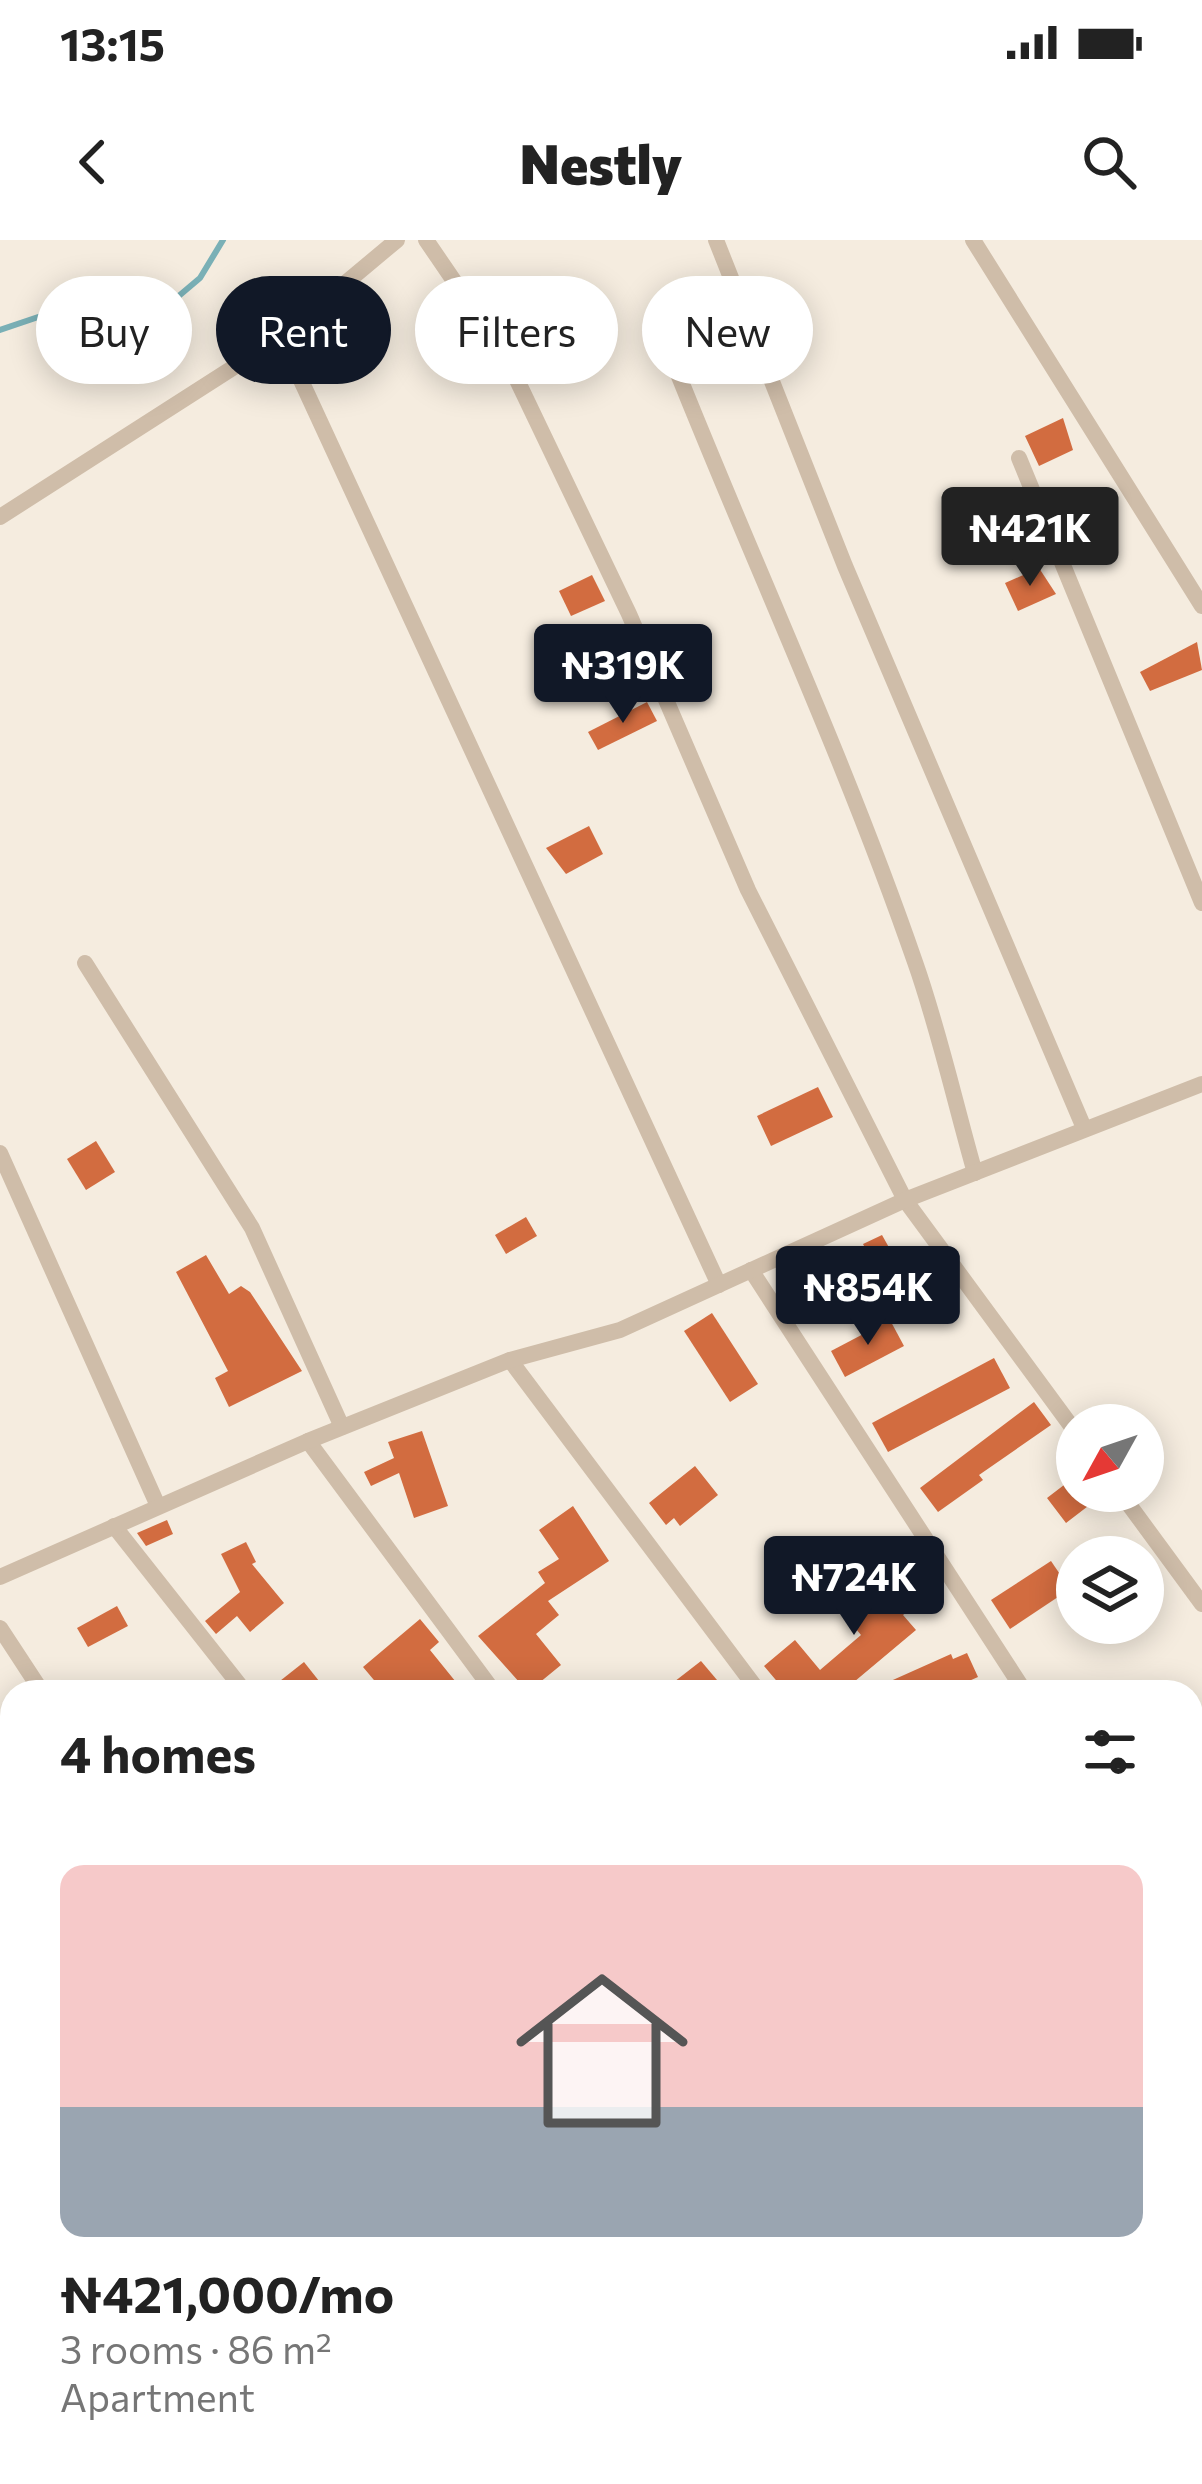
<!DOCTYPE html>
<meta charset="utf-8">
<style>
:root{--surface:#fff;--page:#f2f2f2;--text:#222;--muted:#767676;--accent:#111827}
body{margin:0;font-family:Commissioner,sans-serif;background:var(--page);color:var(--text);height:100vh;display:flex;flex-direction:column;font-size:45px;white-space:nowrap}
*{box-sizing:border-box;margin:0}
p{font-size:39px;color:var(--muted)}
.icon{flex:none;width:66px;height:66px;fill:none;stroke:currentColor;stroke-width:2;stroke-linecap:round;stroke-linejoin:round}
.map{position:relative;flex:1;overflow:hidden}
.details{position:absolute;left:0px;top:1440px;width:1203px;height:804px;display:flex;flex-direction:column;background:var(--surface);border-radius:36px 36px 0 0;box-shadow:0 6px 30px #0003}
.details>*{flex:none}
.guide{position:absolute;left:36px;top:36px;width:1131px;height:108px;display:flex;gap:24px}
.needle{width:78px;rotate:230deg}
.fabs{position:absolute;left:1056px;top:1164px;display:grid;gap:24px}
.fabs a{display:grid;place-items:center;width:108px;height:108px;border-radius:50%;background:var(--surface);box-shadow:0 6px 30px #0003;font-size:60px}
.price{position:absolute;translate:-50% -102px;padding:0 27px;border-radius:12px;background:var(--accent);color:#fff;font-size:39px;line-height:78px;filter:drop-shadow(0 3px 6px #0008)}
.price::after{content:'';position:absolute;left:50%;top:72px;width:36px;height:27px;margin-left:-18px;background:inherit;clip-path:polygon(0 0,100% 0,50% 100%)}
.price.active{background:#222;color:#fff}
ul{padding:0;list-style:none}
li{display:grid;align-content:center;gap:24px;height:636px;padding:0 60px}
li span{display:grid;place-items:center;height:372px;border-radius:24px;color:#555}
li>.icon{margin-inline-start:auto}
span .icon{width:216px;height:216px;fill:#fffc;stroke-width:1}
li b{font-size:51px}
h2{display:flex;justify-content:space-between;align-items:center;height:144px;padding:0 60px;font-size:51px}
.pill{padding:0 42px;border-radius:54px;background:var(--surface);box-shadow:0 6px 30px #0003;font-size:42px;line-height:108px}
.pill.active{background:var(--accent);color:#fff}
.status{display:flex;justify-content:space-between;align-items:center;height:84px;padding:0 60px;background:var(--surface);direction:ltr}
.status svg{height:33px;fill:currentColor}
header{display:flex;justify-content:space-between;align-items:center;height:156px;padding:0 60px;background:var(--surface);font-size:54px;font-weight:800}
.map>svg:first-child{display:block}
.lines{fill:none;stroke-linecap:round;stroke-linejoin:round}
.stream{stroke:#7ab0b6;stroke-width:6}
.building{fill:#d26c40}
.street{stroke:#cfbda9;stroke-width:16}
</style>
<div class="status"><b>13:15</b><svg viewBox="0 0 49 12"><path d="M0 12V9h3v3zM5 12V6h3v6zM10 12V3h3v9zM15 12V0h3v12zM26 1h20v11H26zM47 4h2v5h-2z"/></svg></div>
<header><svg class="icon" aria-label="back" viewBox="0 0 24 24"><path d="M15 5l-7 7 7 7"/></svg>Nestly<svg class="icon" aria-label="search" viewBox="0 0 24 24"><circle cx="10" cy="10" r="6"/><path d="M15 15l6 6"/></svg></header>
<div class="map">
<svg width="1202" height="2244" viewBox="0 0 1202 2244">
<rect width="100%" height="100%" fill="#f5ecdf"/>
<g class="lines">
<polyline class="stream" points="0,90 56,71 116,84 174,60 200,38 223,0"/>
</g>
<g class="building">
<polygon points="1063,178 1073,210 1039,226 1025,196"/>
<polygon points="1098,265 1111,289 1075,308 1062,284"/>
<polygon points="1039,328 1056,354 1018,371 1005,343"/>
<polygon points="592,335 605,361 571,376 559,351"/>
<polygon points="1197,402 1202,430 1150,451 1140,432"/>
<polygon points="647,462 657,481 598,510 588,492"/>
<polygon points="589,586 603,614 566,634 546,608"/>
<polygon points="818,847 833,877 771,906 757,876"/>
<polygon points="96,901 115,932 86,950 67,919"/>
<polygon points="526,977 537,996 506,1014 495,995"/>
<polygon points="882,995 896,1020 904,1016 922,1052 895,1066 863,1004"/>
<polygon points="206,1015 229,1054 241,1046 250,1052 302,1131 229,1167 215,1138 228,1131 176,1032"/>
<polygon points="712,1073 758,1144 730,1162 684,1091"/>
<polygon points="890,1080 904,1106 845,1137 831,1111"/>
<polygon points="994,1118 1010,1148 888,1212 872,1183"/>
<polygon points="1034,1162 1051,1185 979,1235 983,1240 938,1272 920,1248"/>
<polygon points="422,1191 448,1266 414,1278 399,1233 371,1246 364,1232 394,1218 388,1202"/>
<polygon points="695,1226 718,1255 680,1286 674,1278 666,1285 649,1263"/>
<polygon points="1077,1235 1077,1251 1089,1251 1096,1260 1066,1283 1047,1258"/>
<polygon points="573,1266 609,1321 548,1361 559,1375 536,1394 561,1425 528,1452 478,1396 545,1343 538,1332 559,1319 539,1290"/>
<polygon points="167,1280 173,1294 146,1306 137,1293"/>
<polygon points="246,1302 256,1322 252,1324 284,1363 250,1392 237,1376 216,1394 205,1381 240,1352 221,1314"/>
<polygon points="912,1307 921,1318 893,1341 913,1367 903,1375 916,1390 842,1452 786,1452 764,1426 795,1400 820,1430 861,1395 847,1378 868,1362 859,1351"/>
<polygon points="1051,1321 1070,1349 1010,1389 991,1360"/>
<polygon points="117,1366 128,1386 88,1407 77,1388"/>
<polygon points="420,1379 439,1402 430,1410 464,1452 384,1452 363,1427"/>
<polygon points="967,1413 978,1437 944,1452 866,1452 951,1414 953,1419"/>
<polygon points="701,1421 717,1440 702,1452 661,1452"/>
<polygon points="304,1422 323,1446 315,1452 266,1452"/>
</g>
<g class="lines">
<g class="street">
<polyline points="426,0 506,117 629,374 748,650 905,960 1077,1194"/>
<polyline points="716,0 845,326 1084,888"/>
<polyline points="973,0 1202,366"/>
<path d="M659 86C742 299 840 505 915 722 939 790 955 863 975 933"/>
<polyline points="281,97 719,1045"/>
<polyline points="1019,218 1202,663"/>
<polyline points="0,277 281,97 397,0"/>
<polyline points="85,723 252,988 342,1187"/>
<polyline points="0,913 158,1266"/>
<polyline points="751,1030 1025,1452"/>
<polyline points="510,1120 759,1452"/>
<polyline points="308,1201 494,1452"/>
<polyline points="1119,1251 1202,1364"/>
<polyline points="114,1286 245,1452"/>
<polyline points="0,1337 308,1201 510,1120 620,1090 905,960 1202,844"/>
<polyline points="0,1388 42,1452"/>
<polyline points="1191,1697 1202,1711"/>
<polyline points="0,1734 12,1750"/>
<polyline points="1191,1874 1202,1866"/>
<polyline points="0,2055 12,2070"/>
<polyline points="142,2232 151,2244"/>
<polyline points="378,2232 388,2244"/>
<polyline points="623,2232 632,2244"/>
<polyline points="764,2232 774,2244"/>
<polyline points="1015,2232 1023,2244"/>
<polyline points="705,2244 722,2232"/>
</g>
</g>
</svg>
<div class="fabs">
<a><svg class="needle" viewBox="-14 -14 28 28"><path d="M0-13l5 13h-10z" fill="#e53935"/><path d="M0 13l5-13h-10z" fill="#767676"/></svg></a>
<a><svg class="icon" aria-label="layers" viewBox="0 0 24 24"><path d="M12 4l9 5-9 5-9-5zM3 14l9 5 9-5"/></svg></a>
</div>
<b class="price active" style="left:1030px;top:349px">₦421K</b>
<b class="price" style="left:623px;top:486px">₦319K</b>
<b class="price" style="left:868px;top:1108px">₦854K</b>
<b class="price" style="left:854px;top:1398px">₦724K</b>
<div class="guide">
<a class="pill">Buy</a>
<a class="pill active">Rent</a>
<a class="pill">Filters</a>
<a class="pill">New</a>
</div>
<section class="details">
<h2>4 homes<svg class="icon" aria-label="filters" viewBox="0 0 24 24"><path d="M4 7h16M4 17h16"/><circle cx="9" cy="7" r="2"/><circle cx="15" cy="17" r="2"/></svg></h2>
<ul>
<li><span style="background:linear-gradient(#f6c9c9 65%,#9aa5b1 0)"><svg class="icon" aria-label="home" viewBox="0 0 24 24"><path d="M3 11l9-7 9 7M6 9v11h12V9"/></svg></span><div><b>₦421,000/mo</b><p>3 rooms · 86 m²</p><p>Apartment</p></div></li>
</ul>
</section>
</div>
